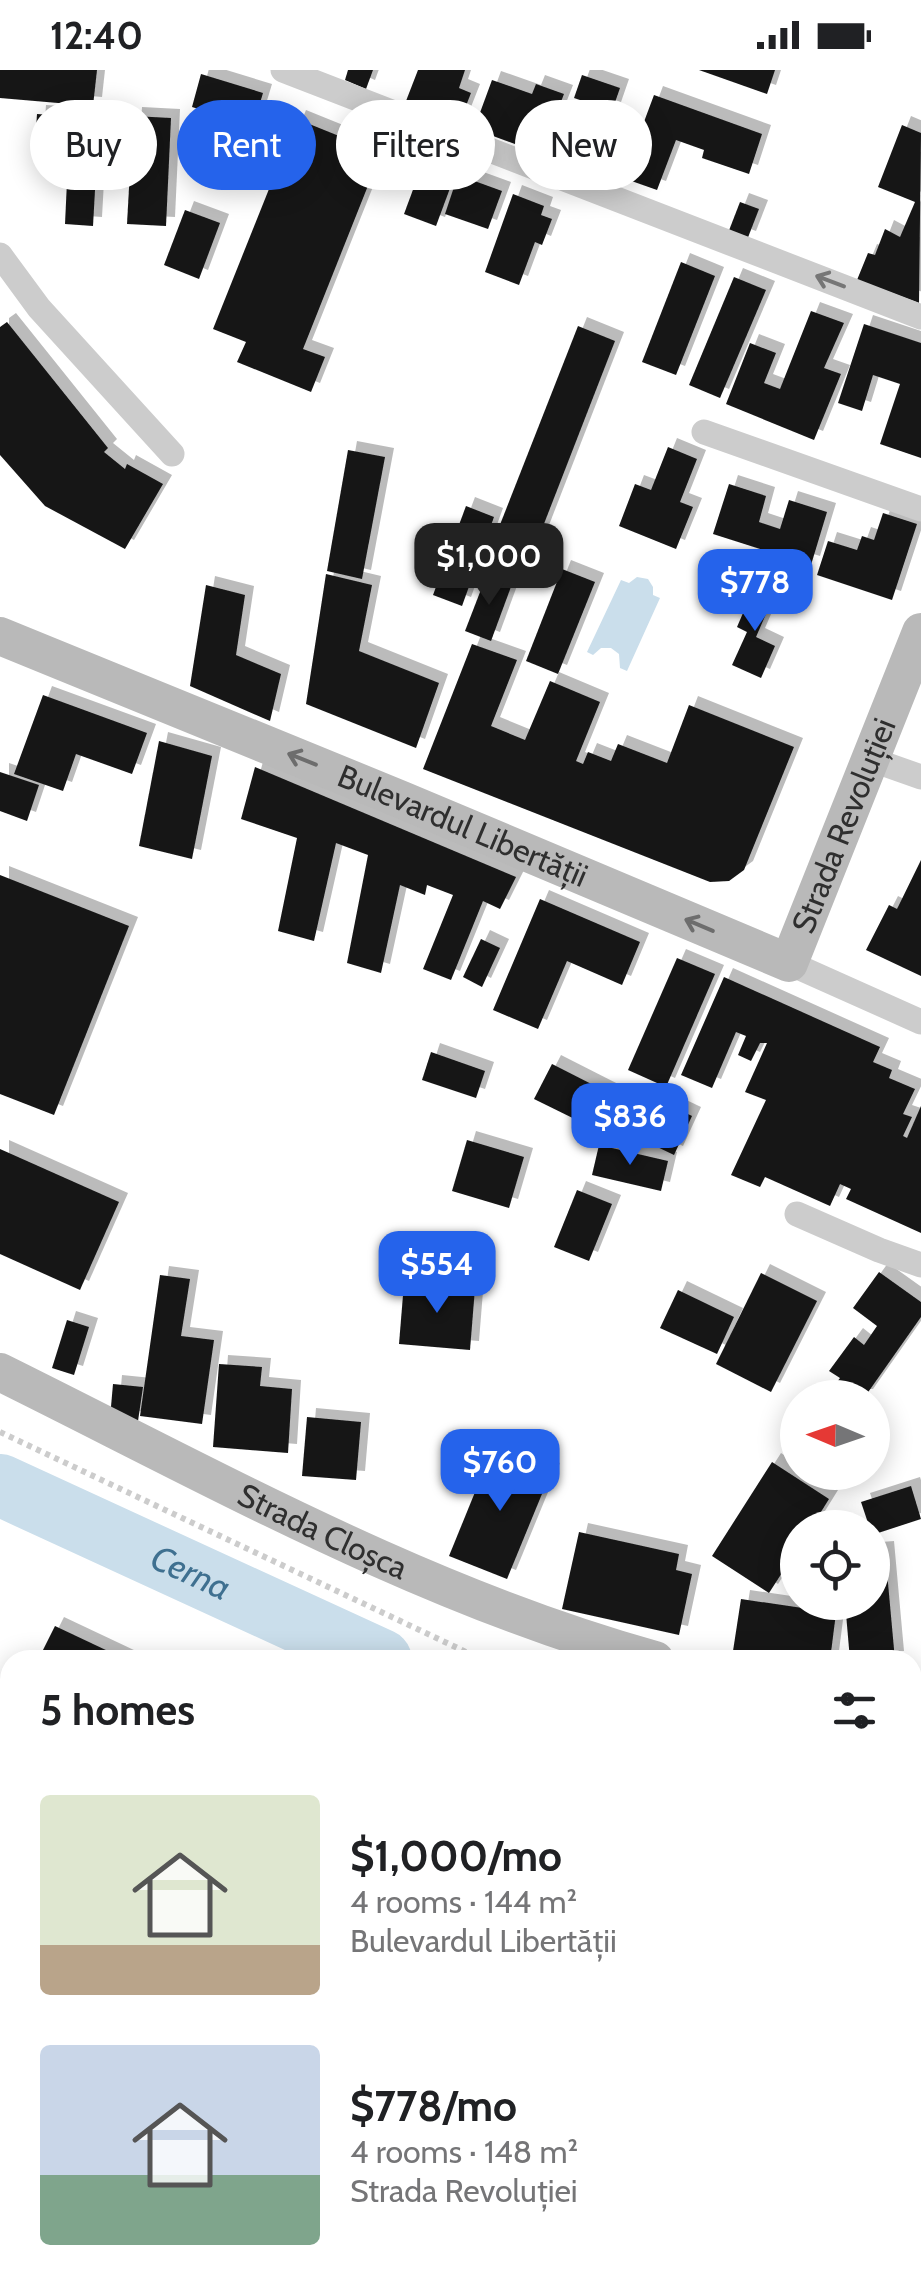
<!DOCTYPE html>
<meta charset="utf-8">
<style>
:root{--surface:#fff;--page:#f2f2f2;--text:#202124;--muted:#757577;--accent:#2563eb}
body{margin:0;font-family:Cabin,sans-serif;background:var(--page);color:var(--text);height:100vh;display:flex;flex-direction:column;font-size:38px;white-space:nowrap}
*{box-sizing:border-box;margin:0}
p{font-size:32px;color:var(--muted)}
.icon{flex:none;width:55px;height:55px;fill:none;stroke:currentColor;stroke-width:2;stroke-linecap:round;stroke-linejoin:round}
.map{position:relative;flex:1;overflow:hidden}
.details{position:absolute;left:0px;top:1580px;width:922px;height:642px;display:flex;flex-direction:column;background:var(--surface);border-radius:30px 30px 0 0;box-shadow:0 5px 25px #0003}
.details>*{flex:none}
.banner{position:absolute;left:30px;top:30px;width:862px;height:90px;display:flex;gap:20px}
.needle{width:65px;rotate:272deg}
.fabs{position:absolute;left:780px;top:1310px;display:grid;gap:20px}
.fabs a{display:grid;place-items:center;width:110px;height:110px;border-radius:50%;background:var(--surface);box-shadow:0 5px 25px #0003;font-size:50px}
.price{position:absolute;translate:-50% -85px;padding:0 22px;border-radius:20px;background:var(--accent);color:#fff;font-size:32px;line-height:65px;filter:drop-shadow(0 2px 5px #0008)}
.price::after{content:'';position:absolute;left:50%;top:60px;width:30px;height:22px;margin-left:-15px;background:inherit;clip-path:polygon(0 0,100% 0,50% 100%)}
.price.selected{background:#222;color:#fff}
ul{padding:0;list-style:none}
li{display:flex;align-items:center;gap:30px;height:250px;padding:0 40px}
li span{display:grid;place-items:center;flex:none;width:280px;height:200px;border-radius:10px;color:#555}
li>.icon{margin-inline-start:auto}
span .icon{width:120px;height:120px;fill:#fffc;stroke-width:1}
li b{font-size:42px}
h2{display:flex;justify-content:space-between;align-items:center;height:120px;padding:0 40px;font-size:42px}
.pill{padding:0 35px;border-radius:45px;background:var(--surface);box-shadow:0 5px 25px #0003;font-size:35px;line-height:90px}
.pill.selected{background:var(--accent);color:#fff}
.status{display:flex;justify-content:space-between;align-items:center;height:70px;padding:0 50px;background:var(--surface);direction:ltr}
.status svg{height:28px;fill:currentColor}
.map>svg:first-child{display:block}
.water{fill:#cadeeb}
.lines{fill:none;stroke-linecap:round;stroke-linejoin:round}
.river{stroke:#cadeeb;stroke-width:62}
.building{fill:#161616;filter:url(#shadow)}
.path{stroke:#ccc;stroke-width:6;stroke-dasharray:5 5;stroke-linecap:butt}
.street{stroke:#ccc;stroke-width:25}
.secondary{stroke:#b9b9b9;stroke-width:38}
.oneway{stroke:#767676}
.oneway2{stroke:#6d6d6d}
.labels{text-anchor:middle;stroke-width:10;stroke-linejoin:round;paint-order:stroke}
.street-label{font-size:32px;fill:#2f2f2f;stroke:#fff}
.water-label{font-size:35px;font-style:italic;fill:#3f7090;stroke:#fff}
</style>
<div class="status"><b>12:40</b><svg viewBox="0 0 49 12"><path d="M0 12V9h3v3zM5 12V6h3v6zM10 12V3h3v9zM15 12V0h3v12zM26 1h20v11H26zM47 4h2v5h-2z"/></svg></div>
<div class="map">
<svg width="921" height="2222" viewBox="0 0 921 2222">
<defs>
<filter id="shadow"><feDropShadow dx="9" dy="-9" stdDeviation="0" flood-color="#0004"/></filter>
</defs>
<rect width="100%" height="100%" fill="#fff"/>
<polygon class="water" points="637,507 648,509 653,517 653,525 660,528 627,601 620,598 619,584 611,578 601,578 593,585 587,582 621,510 629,513"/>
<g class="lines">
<g class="river">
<path id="s1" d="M0 1415 381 1590"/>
<polyline points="912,1790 921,1791"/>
</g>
</g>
<g class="building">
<polygon points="0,0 97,0 93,36 0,28"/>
<polygon points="348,0 373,0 366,19 345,10"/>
<polygon points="418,0 465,0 459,18 471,23 460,51 406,31"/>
<polygon points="699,0 775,0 767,24"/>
<polygon points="201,4 263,23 253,56 192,37"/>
<polygon points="582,5 620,18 612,41 574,28"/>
<polygon points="492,10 532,24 536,14 564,24 555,47 582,57 569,94 474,59"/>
<polygon points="654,25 762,64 749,104 702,88 704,80 676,70 657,120 623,108"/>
<polygon points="37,44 99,48 93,156 65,154 68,90 34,88"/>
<polygon points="133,46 171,48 166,156 127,154"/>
<polygon points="297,49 381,83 303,279 325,287 311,322 237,292 246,272 213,259"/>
<polygon points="902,55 921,63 919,233 857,210 868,183 875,185 885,159 900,167 915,132 878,117"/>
<polygon points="424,90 456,102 436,156 404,144"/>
<polygon points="458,105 502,121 488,159 445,144"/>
<polygon points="513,124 544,136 541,145 552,149 542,175 535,172 519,215 485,202"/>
<polygon points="740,132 759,139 747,170 728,163"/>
<polygon points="185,140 220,153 199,209 164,195"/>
<polygon points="681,192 715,206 676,305 642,292"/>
<polygon points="734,207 766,220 720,328 689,315"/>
<polygon points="811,241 844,253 824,298 841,304 814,370 726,334 750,273 776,283 764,313 780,319"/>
<polygon points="7,252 108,378 104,382 125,399 127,394 163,414 125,479 45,436 0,385 0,257"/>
<polygon points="864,254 921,273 921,388 880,374 900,314 873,305 862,341 838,333"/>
<polygon points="578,256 615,271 521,513 483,498"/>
<polygon points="668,377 697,389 680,432 693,437 676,479 619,456 635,414 651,420"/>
<polygon points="348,380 385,387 362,509 327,501"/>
<polygon points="729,414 766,426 759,452 780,459 789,430 827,442 811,495 713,464"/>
<polygon points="466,436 494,447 462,536 433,525"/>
<polygon points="883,443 917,454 892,530 817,505 828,471 857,480 862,466 874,470"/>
<polygon points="562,499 595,512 558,604 526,591"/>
<polygon points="326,504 372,515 359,581 439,613 416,678 306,634"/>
<polygon points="487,504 512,514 491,571 465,561"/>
<polygon points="206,515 245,525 236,585 281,604 270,651 190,616"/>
<polygon points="755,515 775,523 756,567 775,576 761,608 732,595 747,562 737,557"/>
<polygon points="472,574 517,590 491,656 525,670 550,611 600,632 576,691 583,694 588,682 611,691 618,674 667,693 689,635 794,677 744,800 729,811 710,812 423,699"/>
<polygon points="43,625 147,663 132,704 76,684 63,721 14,704"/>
<polygon points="159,671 212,686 192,789 139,776"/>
<polygon points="255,697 516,807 500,839 483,831 451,910 423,899 453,825 427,815 425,825 400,815 381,903 347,893 368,785 336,773 314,871 278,861 297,768 241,749"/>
<polygon points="0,702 39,715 27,751 0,741"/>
<polygon points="921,790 921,906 866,880 889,835 897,839"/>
<polygon points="0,805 129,856 54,1045 0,1024"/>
<polygon points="540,829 640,872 622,915 567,891 538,959 493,940"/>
<polygon points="481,869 500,878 482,917 463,907"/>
<polygon points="677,888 715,904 666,1017 628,1000"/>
<polygon points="724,907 880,977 873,992 892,1000 889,1008 915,1019 903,1044 912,1047 903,1066 907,1068 921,1036 921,1163 846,1129 851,1119 840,1114 830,1136 765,1107 760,1117 731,1105 766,1030 745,1022 767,973 760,973 751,991 738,985 746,966 736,962 712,1018 681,1005"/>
<polygon points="431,982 485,1001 476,1028 422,1010"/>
<polygon points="552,994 615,1026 597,1060 534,1029"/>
<polygon points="667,1034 692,1046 674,1085 649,1073"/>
<polygon points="467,1070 524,1087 509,1138 452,1121"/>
<polygon points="599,1075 668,1091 661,1121 592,1105"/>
<polygon points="0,1079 119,1132 80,1220 0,1184"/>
<polygon points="577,1120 612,1134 589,1191 554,1177"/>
<polygon points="879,1202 921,1232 921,1247 864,1328 850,1328 834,1316 840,1308 829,1301 854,1267 864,1275 877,1256 853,1238"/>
<polygon points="761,1203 817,1231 771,1322 716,1294"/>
<polygon points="160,1205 190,1209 181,1266 214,1270 202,1354 140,1346"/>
<polygon points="404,1213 475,1218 470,1280 399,1274"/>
<polygon points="678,1220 734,1247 717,1284 660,1258"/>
<polygon points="67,1250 89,1257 74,1305 52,1298"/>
<polygon points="219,1294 262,1297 260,1316 292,1319 288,1383 213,1377"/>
<polygon points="113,1314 143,1317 138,1351 110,1348"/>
<polygon points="307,1347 361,1352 356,1410 302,1406"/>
<polygon points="493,1378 551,1402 507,1509 449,1486"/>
<polygon points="772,1392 829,1429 811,1458 798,1458 798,1478 769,1523 712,1486"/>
<polygon points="911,1416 921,1449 872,1465 861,1432"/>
<polygon points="579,1462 679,1484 676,1500 692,1504 679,1565 562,1539"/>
<polygon points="885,1480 895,1590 850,1590 845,1532 872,1532 872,1481"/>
<polygon points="741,1529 836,1543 830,1590 794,1590 733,1581"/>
<polygon points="55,1556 127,1590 38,1590"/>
</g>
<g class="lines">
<g class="path">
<polyline points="0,1362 483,1590"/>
<polyline points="912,1733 921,1733"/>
</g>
<g class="street">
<polyline points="283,0 921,247"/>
<polyline points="0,185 39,238 172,384"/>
<polyline points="704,362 921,439"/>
<polyline points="870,689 921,707"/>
<polyline points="789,893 921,952"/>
<polyline points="797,1144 879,1180 921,1195"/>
</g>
<g class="secondary">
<path id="s2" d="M0 566 402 730 789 893 921 562"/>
<path id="s3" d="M0 1302C214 1408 424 1526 655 1590"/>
<polyline points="912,1640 921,1641"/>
<polyline points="912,2036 921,1997"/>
<polyline points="912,2088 921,2088"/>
<polyline points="877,2222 879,2212"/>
</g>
</g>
<defs><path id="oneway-shaft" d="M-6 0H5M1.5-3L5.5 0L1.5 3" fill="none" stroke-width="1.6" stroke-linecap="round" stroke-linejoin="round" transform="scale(2.5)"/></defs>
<use class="oneway" href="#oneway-shaft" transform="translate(830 211) rotate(-159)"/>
<g class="oneway2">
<use href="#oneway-shaft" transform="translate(302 689) rotate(-158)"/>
<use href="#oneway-shaft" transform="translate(699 855) rotate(-157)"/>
</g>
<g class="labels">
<g class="street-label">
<text dy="11" stroke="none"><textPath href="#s2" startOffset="1002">Strada Revoluției</textPath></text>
<text dy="11" stroke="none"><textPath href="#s2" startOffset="500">Bulevardul Libertății</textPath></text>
<text dy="11" stroke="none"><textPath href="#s3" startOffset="360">Strada Cloșca</textPath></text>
</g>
<g class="water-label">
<text dy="12" stroke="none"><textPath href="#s1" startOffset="210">Cerna</textPath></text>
</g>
</g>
</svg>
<div class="fabs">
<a><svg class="needle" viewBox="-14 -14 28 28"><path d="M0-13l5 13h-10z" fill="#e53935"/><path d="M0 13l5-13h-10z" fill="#757577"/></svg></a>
<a><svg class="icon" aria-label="locate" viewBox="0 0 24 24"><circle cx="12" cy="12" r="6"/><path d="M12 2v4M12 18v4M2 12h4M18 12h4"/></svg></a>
</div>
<b class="price selected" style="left:489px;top:538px">$1,000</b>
<b class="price" style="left:755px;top:564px">$778</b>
<b class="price" style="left:630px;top:1098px">$836</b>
<b class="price" style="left:437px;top:1246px">$554</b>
<b class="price" style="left:500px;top:1444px">$760</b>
<div class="banner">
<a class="pill">Buy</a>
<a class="pill selected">Rent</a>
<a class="pill">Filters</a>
<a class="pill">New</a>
</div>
<section class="details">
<h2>5 homes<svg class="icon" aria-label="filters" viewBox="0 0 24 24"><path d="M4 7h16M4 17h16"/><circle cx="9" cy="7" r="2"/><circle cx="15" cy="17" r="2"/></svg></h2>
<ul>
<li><span style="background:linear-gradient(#dfe7d0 75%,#b9a48a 0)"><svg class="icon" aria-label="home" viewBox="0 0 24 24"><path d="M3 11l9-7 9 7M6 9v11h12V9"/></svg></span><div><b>$1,000/mo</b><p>4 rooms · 144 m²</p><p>Bulevardul Libertății</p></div></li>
<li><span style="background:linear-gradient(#c9d6e8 65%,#7fa58c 0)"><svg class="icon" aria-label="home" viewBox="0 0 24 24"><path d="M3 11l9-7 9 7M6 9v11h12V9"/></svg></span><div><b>$778/mo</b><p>4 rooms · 148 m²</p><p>Strada Revoluției</p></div></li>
</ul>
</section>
</div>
